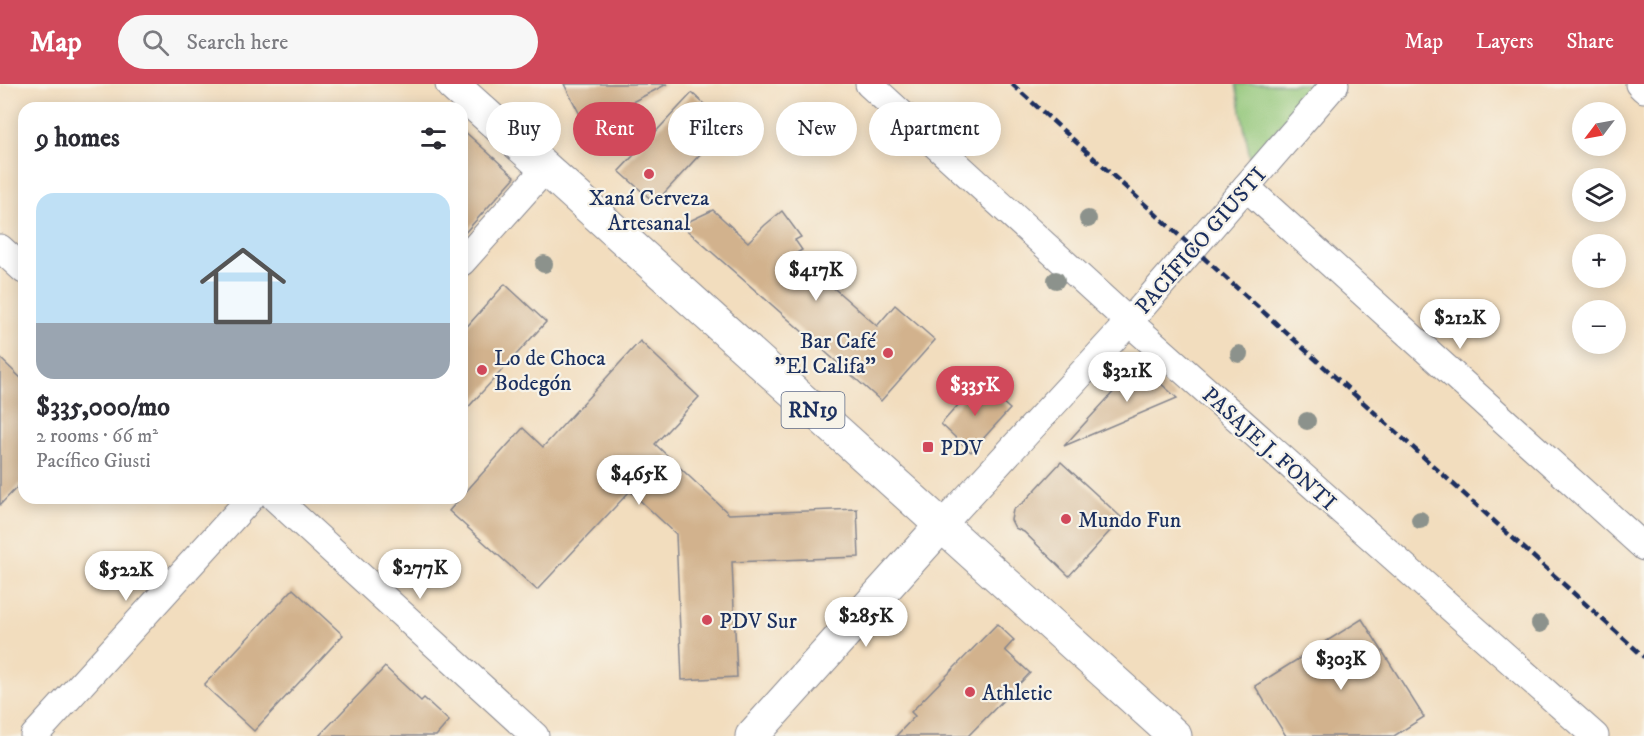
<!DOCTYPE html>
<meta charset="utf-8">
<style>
:root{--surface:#fff;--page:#f7f7f7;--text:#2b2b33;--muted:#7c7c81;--line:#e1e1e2;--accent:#d1495b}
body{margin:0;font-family:"IM FELL DW Pica",serif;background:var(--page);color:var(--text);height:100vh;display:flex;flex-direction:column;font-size:22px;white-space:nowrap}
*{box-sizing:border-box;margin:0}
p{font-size:20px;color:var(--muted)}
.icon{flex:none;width:33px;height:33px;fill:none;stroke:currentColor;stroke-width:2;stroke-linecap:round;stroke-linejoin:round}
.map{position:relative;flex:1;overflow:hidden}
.details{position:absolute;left:18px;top:18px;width:450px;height:402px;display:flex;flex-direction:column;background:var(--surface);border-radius:18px;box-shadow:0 3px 15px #0003}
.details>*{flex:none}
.hud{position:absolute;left:486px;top:18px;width:570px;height:54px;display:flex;gap:12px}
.needle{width:39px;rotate:238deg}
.tools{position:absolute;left:1572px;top:18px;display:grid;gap:12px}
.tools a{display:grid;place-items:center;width:54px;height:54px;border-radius:50%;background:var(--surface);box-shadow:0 3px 15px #0003;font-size:30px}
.price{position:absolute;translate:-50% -51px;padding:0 14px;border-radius:21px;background:#fff;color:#222;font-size:20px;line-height:39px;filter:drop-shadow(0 2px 3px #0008)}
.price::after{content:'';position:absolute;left:50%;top:36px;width:18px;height:14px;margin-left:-9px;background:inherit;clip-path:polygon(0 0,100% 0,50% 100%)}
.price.active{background:var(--accent);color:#fff}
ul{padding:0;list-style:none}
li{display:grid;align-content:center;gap:12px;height:318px;padding:0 18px}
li+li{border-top:2px solid var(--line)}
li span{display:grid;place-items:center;height:186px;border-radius:18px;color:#555}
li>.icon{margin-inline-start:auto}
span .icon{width:108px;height:108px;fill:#fffc;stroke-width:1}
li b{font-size:26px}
h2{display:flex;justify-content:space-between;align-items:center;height:72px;padding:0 18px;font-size:26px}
.pill{padding:0 21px;border-radius:27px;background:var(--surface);box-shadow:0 3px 15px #0003;font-size:21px;line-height:54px}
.pill.active{background:var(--accent);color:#fff}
header{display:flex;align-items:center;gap:36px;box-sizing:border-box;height:84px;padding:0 30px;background:var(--accent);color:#fff}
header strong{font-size:28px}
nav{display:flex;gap:33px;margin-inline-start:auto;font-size:21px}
.search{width:420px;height:54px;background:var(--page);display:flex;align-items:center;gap:15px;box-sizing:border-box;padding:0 21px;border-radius:33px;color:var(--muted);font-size:22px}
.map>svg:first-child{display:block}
.green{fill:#91c678;stroke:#567a6b;stroke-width:1.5}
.building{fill:#d2b28d}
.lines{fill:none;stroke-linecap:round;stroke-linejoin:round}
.street-casing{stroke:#86868e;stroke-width:29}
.secondary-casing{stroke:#86868e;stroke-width:35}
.highway-casing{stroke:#86868e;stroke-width:35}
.street{stroke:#fff;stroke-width:27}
.secondary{stroke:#fff;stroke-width:33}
.highway{stroke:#fff;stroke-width:33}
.rail{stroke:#1b2f5e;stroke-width:4.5;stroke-dasharray:9 4.5;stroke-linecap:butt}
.tree{fill:#8c928c}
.poi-dot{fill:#d1495b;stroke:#f7f3e8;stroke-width:2}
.labels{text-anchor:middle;stroke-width:4.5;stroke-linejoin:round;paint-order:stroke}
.shield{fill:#f7f3e8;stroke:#5d6a87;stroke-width:1.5}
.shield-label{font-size:21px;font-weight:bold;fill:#1b2f5e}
.poi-label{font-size:22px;fill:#1b2f5e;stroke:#f7f3e8;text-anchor:start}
.street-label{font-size:22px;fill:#1b2f5e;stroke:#f7f3e8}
</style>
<header>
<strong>Map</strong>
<div class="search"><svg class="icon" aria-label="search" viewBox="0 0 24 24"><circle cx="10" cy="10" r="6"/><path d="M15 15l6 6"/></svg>Search here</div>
<nav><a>Map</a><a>Layers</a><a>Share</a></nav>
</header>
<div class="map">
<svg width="1644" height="652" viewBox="0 0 1644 652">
<rect width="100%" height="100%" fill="#f7f3e8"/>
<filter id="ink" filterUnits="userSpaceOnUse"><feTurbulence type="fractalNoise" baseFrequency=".0167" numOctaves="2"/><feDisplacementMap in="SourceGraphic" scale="12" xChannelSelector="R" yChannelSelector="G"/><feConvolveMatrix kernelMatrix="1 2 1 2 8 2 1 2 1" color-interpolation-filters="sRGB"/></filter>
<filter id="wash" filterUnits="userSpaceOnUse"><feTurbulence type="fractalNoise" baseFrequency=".008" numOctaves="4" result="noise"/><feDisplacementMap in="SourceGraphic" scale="24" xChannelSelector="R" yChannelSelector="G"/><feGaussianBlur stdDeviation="1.35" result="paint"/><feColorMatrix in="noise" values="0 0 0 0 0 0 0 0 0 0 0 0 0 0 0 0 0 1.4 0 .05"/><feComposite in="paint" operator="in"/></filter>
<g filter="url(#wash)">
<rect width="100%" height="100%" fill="#f2ddbe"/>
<polygon class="green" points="1236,0 1319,0 1250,74"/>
<g id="blocks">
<g class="building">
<polygon points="564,0 667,0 586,42"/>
<polygon points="692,9 727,41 655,119 619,87"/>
<polygon points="462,45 515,93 462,152"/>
<polygon points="713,126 748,158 765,141 782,127 801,153 795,156 802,166 795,170 877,242 895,221 935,256 881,317 681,141"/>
<polygon points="505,200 546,238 462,330 462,248"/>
<polygon points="640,257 699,313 655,360 729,430 857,425 859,473 732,478 737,593 682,596 676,450 630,407 537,506 449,427 460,414 462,414 462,412 523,344 543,363"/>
<polygon points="0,274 24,297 24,396 0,421"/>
<polygon points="1139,280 1177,314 1064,362"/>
<polygon points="979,298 1010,325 971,368 941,340"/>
<polygon points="1061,378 1122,434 1069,492 1024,448 1015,444 1011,436 1013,426 1025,417"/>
<polygon points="293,505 343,551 254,647 204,601"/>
<polygon points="1362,535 1424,633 1394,652 1286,652 1255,602"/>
<polygon points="997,540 1014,556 1005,566 1030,589 968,652 896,652 915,632 911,628"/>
<polygon points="385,583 421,617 424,614 449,637 436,652 319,652"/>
</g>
</g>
</g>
<g filter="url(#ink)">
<use href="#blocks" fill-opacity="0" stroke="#86868e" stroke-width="1.5"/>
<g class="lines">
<defs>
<g id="street">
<polyline points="869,0 1129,238 1595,652"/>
<polyline points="1639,0 1644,5"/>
<polyline points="1246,103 1644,463"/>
<polyline points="0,164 24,186"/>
<polyline points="462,178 546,84"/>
<polyline points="275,414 535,652"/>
<polyline points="941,442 1129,238 1335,0"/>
<polyline points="34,652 251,414"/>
</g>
<polyline id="secondary" points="752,652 941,442"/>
<polyline id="highway" points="452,0 1175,652"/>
</defs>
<use href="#street" class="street-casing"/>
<use href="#secondary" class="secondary-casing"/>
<use href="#highway" class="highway-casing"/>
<use href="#street" class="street"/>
<use href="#secondary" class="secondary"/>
<use href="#highway" class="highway"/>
<polyline class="rail" points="1012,0 1644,573"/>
</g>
<g class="tree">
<circle cx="1088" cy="135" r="9"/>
<circle cx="544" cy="180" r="9"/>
<circle cx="1056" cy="196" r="9"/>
<circle cx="1239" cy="270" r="9"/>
<circle cx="1307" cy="337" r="9"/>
<circle cx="1420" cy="436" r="9"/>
<circle cx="1540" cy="540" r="9"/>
</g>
</g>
<g class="poi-dot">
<circle cx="649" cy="90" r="6"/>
<circle cx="888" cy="269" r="6"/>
<circle cx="482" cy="286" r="6"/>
<rect x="922" y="357" width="12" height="12" rx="3"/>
<circle cx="1066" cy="435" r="6"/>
<circle cx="707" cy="536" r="6"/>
<circle cx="970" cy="608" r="6"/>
</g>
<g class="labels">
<rect class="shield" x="781.5" y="308" width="63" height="36" rx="4.5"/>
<g class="shield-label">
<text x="813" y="333">RN19</text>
</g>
<g class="poi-label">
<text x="649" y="121" text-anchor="middle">Xaná Cerveza<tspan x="649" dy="25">Artesanal</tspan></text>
<text x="876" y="264" text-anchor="end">Bar Café<tspan x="876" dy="25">"El Califa"</tspan></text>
<text x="494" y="281">Lo de Choca<tspan x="494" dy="25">Bodegón</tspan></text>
<text x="940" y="371">PDV</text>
<text x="1078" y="443">Mundo Fun</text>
<text x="719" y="544">PDV Sur</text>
<text x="982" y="616">Athletic</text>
</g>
<g class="street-label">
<text transform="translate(1200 156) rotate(-49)" y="8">PACÍFICO GIUSTI</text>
<text transform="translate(1270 364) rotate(42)" y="8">PASAJE J. FONTI</text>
</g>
</g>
</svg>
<div class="tools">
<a><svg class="needle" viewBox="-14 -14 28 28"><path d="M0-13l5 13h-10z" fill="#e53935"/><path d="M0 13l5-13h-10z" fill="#7c7c81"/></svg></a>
<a><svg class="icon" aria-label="layers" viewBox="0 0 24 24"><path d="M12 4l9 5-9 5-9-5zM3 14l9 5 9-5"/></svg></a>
<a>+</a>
<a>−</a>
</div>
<b class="price" style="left:816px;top:218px">$417K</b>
<b class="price" style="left:1460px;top:266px">$212K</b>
<b class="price" style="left:1127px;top:319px">$321K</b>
<b class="price active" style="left:975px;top:333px">$335K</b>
<b class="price" style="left:639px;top:422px">$465K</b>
<b class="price" style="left:420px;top:516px">$277K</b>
<b class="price" style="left:126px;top:518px">$522K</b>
<b class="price" style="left:866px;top:564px">$285K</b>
<b class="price" style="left:1341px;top:607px">$303K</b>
<div class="hud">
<a class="pill">Buy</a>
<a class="pill active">Rent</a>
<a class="pill">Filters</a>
<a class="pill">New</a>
<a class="pill">Apartment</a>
</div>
<section class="details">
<h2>9 homes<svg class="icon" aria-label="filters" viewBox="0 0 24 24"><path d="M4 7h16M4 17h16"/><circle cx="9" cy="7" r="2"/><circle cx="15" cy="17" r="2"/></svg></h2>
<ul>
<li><span style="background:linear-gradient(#bfe0f5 70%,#9aa5b1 0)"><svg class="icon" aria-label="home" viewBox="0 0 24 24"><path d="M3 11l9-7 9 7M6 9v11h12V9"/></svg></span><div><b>$335,000/mo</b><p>2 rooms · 66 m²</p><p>Pacífico Giusti</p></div></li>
</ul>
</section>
</div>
